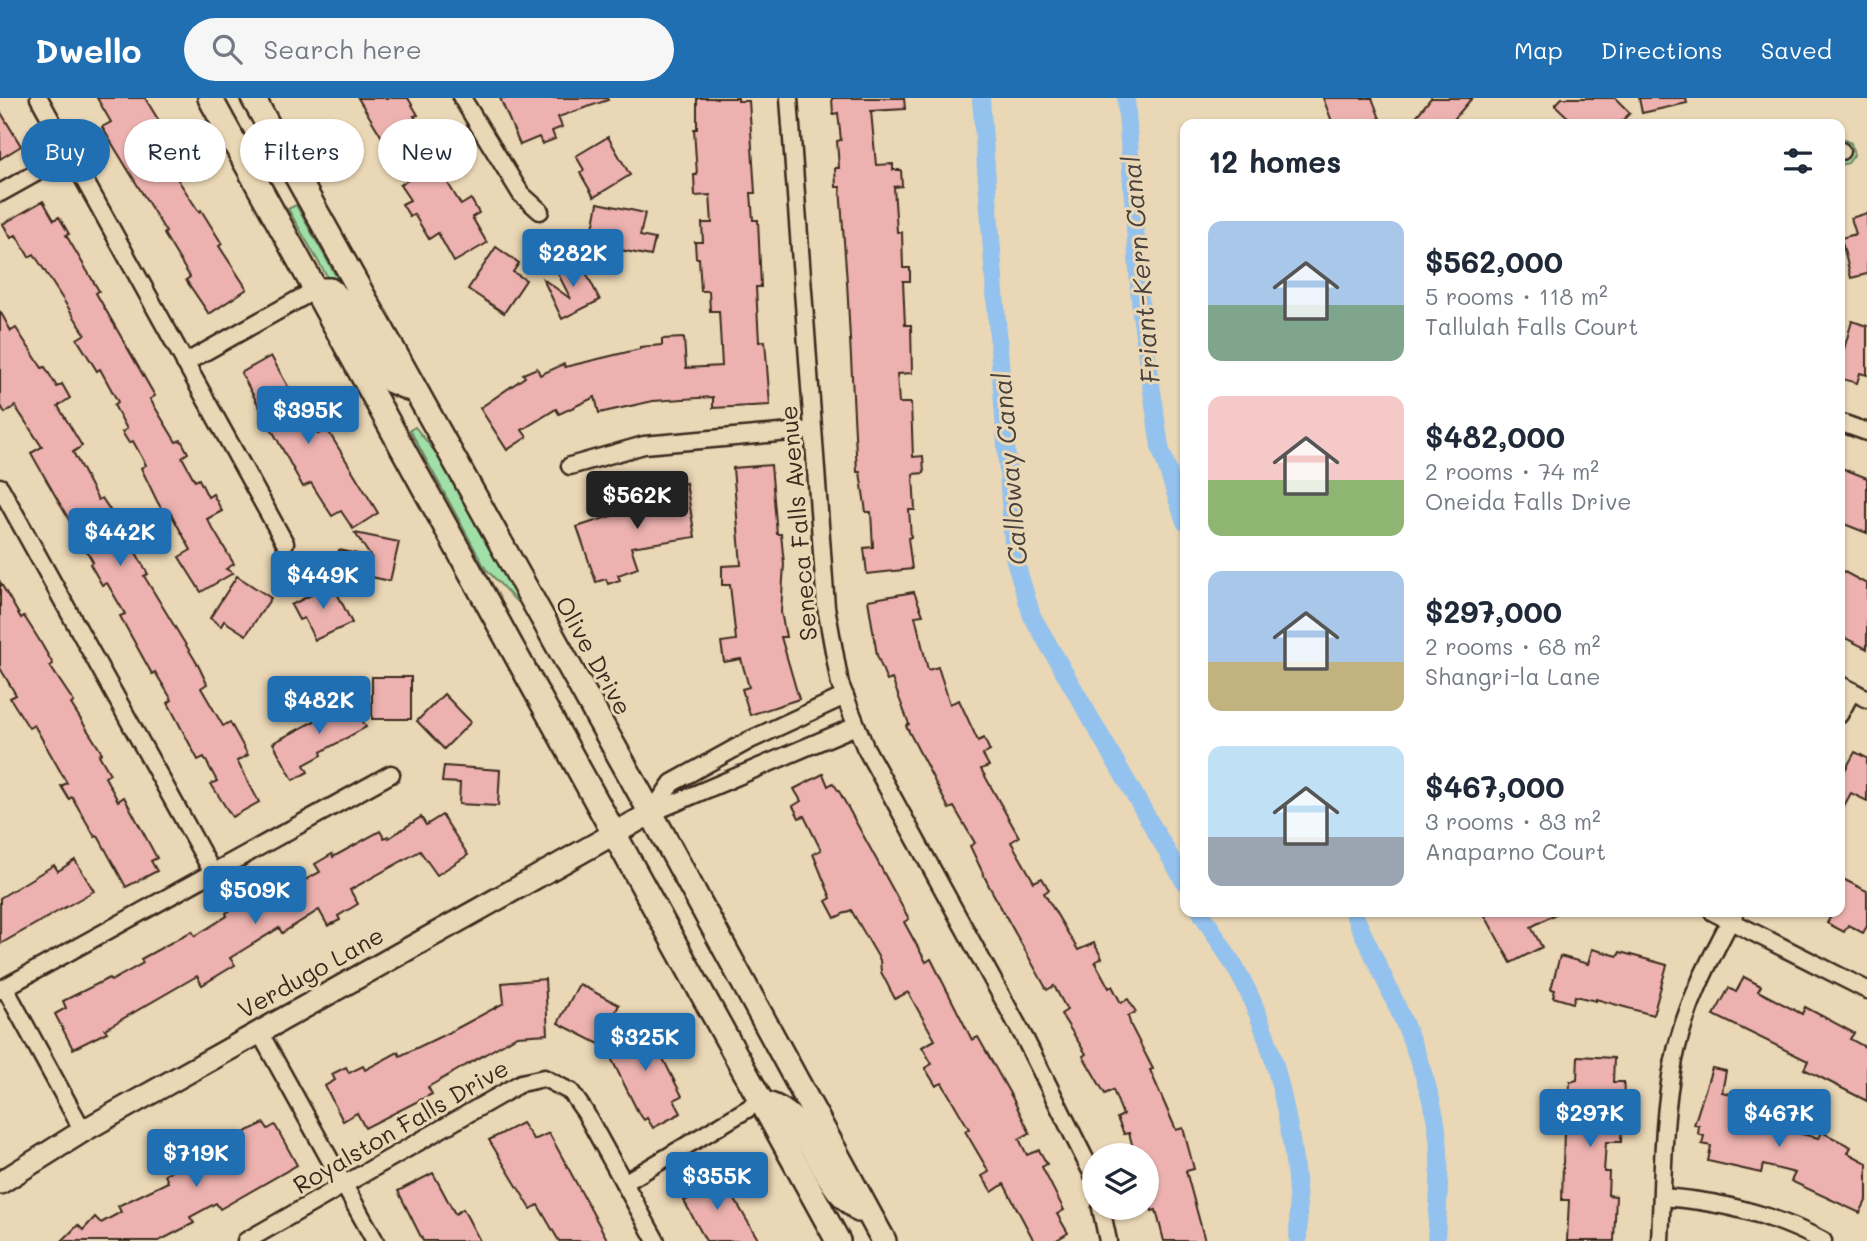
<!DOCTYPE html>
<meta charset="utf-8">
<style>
:root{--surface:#fff;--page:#f6f6f7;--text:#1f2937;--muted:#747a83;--accent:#1f6fb2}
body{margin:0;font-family:Mali,sans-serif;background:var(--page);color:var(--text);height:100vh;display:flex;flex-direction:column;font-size:26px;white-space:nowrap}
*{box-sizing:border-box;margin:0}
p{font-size:23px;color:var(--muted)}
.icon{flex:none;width:38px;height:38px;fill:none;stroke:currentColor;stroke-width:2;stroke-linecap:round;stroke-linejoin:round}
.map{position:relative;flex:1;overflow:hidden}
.sheet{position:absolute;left:1180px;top:21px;width:665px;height:798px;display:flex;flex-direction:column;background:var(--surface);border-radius:14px;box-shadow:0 2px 5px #0004}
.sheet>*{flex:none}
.banner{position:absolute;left:21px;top:21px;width:665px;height:63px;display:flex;gap:14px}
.buttons{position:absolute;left:1082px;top:1045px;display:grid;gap:14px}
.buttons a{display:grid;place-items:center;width:77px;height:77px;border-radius:50%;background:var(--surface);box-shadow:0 2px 5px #0004;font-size:35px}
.price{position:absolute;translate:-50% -60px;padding:0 16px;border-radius:7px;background:var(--accent);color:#fff;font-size:23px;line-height:46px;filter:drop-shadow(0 2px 4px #0008)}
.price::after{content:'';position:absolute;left:50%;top:42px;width:21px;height:16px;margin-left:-10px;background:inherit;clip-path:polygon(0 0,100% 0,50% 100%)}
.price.current{background:#222;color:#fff}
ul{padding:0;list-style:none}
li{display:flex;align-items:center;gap:21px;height:175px;padding:0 28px}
li span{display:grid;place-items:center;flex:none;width:196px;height:140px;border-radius:14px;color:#555}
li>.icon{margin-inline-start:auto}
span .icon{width:84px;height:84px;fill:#fffc;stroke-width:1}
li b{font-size:30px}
h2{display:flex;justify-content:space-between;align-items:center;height:84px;padding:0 28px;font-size:30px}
.pill{padding:0 24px;border-radius:32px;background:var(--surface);box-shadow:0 2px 5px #0004;font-size:24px;line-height:63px}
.pill.current{background:var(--accent);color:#fff}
header{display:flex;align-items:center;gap:42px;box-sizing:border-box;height:98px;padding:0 35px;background:var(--accent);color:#fff}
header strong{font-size:33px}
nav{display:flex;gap:38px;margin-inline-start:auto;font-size:24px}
.search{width:490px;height:63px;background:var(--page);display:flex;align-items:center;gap:18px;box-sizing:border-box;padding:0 24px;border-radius:38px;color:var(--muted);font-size:26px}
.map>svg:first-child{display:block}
.green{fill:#a0e0a8;stroke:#6e8563;stroke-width:2}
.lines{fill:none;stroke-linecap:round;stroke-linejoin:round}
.canal{stroke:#93c2ee;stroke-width:18}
.building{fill:#edb2af;stroke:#3b2a1e;stroke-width:2}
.minor-casing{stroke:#3b2a1e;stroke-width:21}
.tertiary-casing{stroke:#3b2a1e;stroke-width:26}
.secondary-casing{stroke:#3b2a1e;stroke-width:28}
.minor{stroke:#ead7b5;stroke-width:16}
.tertiary{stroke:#ead7b5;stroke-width:21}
.secondary{stroke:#ead7b5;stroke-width:23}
.labels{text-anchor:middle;stroke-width:6;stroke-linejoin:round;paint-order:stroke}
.street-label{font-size:24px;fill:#3b2a1e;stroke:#ead7b5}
.water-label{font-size:26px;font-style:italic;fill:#48413d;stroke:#ead7b5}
</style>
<header>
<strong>Dwello</strong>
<div class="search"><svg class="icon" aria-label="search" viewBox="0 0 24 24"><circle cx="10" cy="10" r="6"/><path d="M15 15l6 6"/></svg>Search here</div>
<nav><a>Map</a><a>Directions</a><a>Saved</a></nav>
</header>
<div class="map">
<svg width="1867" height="1143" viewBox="0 0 1867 1143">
<rect width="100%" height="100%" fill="#ead7b5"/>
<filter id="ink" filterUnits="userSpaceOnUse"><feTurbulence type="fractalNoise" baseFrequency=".0143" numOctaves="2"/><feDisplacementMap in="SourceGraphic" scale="14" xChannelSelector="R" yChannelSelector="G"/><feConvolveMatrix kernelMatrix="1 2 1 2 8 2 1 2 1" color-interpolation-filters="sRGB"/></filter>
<g filter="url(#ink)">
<g class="green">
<polygon points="1844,42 1851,45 1854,57 1848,65 1839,67 1839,43"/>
<polygon points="296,107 340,185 332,187 288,111"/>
<polygon points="415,329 435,354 521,503 516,503 485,470 410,332"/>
</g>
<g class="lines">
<g class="canal">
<polyline points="981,0 1014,459 1032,518 1185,785"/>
<polyline points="1126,0 1141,216 1160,349 1185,424"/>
<path d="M1201 814C1219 844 1241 875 1254 907 1282 972 1301 1072 1298 1143"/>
<path d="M1353 814C1383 880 1420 947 1435 1019 1443 1059 1438 1102 1436 1143"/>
</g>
</g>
<g class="building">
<polygon points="97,0 145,0 159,23 145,31 169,73 171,71 199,114 201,112 222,146 219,148 247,191 209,216 186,182 190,179 164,136 166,134 102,29 111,24"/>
<polygon points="358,0 408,0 418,17 414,18 440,64 445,60 455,77 446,82 461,107 471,101 479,115 472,119 487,145 454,164 438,135 429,141 414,116 410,119 402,106 410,102 400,87 408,82"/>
<polygon points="500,0 607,0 608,2 558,19 562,29 552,33 555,41 542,46 539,39 520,47"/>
<polygon points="697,0 738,0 738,3 749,3 755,95 751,95 753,122 758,122 761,189 756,189 759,244 765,243 770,307 713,310 713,299 653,303 599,315 595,299 559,316 556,311 522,332 527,339 507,352 480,310 525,279 523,276 537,270 540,277 564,266 565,269 640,251 640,249 662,247 662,241 684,240 686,270 722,268 719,213 710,213 709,193 701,193 699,160 696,160 695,144 703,144 702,125 712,125 710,97 695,98 694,77 697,77 694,31 697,31"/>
<polygon points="832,0 904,0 905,11 871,13 876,67 893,66 893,72 901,72 902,88 894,89 897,134 902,134 903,170 910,170 910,183 903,183 905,227 911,227 912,275 897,276 899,305 911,305 913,359 923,358 924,375 913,376 915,412 909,412 911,439 908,440 912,471 867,476 864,450 873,449 871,414 866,414 860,374 857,374 847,184 840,89 836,89 835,70 839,70 837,43 841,42 838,15 833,16"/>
<polygon points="1323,0 1372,0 1382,26 1333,26"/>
<polygon points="1431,0 1472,0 1450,26 1410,26"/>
<polygon points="1562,0 1615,0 1630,15 1619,26 1575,26 1555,7"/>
<polygon points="1639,0 1686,0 1687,5 1642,15"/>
<polygon points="0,13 21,48 0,61"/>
<polygon points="608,39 630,77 594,99 580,75 584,72 576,58"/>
<polygon points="43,103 54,122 59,119 69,136 66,137 99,193 96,195 155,298 150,301 176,344 181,342 188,355 182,359 195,383 199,381 208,399 213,396 222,413 207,421 234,466 226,471 233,475 201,494 179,459 191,452 170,414 165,417 157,403 141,370 146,367 133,343 129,345 122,334 127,331 114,307 118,304 100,271 97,273 77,241 85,236 34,156 29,159 16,137 11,140 3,126"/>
<polygon points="598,105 645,115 640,138 655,141 651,158 590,146"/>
<polygon points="1867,115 1867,176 1851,180 1841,140 1856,136 1851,120"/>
<polygon points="496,149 519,165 513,174 526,182 504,215 468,191"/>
<polygon points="578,159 600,202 562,221 543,181 571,201 556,172"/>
<polygon points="0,213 11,233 16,230 42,270 45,269 57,289 62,286 70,300 58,308 82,348 73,354 98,402 102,400 110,412 105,415 125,446 130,444 148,476 144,478 198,567 207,586 201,590 223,628 230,624 248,657 237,663 259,704 232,719 211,686 217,683 204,659 198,662 168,605 172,602 155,574 152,576 120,518 125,516 107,485 102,487 90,466 93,464 31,355 42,349 15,308 5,315 0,306"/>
<polygon points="1852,223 1867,228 1867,277 1860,275 1857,285 1839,280 1839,257 1842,258"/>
<polygon points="271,258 295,301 299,299 318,336 327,331 378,415 353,431 341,413 332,418 311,385 303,389 241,275"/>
<polygon points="771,367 777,436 781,436 784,466 781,514 786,539 781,539 799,601 750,617 742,591 749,589 741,561 724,564 721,544 736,542 730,487 722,487 722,468 741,467 733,370"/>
<polygon points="1839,369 1867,380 1867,435 1839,424"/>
<polygon points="686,385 695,439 631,449 638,470 618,477 620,482 608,486 606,481 596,484 577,429 642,408 640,392"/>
<polygon points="355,435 399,444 390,483 334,471 339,452 371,459"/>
<polygon points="1839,471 1867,486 1867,551 1839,537"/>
<polygon points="237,478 271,500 246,537 224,523 221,528 210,520"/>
<polygon points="330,481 352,525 315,542 304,520 299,522 291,507 319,493 317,488"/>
<polygon points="0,484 21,520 24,518 38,540 53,566 50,568 74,604 71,606 102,655 99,657 110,676 105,679 118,703 124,699 157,760 151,763 157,773 126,789 98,738 95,739 72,699 69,701 61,688 67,685 34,627 29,630 10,600 16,597 0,570"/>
<polygon points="914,494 923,517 915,518 928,572 938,569 950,606 959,602 978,643 984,640 990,653 983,657 989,668 981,671 1019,739 1011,744 1034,784 1042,780 1049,792 1044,795 1078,852 1094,845 1102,860 1095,864 1109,890 1112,888 1121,905 1128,901 1136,914 1128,918 1131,928 1153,971 1150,972 1176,1032 1183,1030 1194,1071 1186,1073 1205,1143 1164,1143 1156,1112 1152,1113 1146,1093 1146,1057 1135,1057 1129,1035 1124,1036 1117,1020 1123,1017 1113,992 1105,996 1083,958 1086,956 1061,916 1067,912 1054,888 1047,892 989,788 970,748 975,745 954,709 949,711 906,628 909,626 892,581 887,583 877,557 868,502"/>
<rect x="372" y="579" width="39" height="42"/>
<polygon points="444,596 471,624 444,651 417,623"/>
<polygon points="348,597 366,629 321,654 322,657 304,667 308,674 293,682 273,645 318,621 315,615"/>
<polygon points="1855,654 1867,660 1867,703 1851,695 1839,717 1839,683"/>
<polygon points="444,668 500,672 498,708 459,706 460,685 442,684"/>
<polygon points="823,676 828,688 833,685 840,695 909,821 904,824 926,864 931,861 972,942 978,939 1013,1001 1030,1035 1019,1041 1027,1057 1039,1052 1047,1066 1042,1069 1064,1112 1057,1116 1068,1135 1055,1143 1034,1143 1004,1086 992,1094 982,1078 989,1074 965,1033 969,1031 942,985 936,988 925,970 932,966 922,949 935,942 908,894 895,901 881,874 880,862 851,812 835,820 826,803 831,800 813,756 821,752 804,718 799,720 793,708 801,703 794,691"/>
<polygon points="442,717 468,757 437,777 420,753 350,792 358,806 338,818 340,822 328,828 319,812 282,835 279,830 230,860 235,867 202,887 197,878 105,931 107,934 73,951 55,916 66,910 63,903 109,880 111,883 143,865 141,861 192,833 195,838 227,818 226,815 247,803 249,806 292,779 296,787 320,774 315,766 332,756 333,759 380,733 384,740 388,738 389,740 421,719 426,727"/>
<polygon points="75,762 94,793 0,846 0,800 54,767 58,773"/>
<polygon points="1839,779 1867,793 1867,828 1863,835 1848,827 1844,834 1827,825 1833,814 1839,814"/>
<polygon points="1483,814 1559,814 1531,829 1542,849 1511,865"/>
<polygon points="1592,851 1618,858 1620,854 1667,867 1653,917 1596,901 1596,903 1575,898 1573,905 1553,899 1555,892 1551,891 1560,858 1588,866"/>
<polygon points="1744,879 1761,888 1758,893 1802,916 1805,909 1854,935 1850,941 1867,950 1867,1003 1804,971 1808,963 1714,917 1729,890 1736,894"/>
<polygon points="545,881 548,936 517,938 428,989 432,996 365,1030 357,1015 343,1023 325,988 335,982 332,976 346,969 349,975 363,968 365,972 398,954 400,958 452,933 504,905 502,885"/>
<polygon points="579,886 619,907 599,946 558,925"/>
<polygon points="651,920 660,937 653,941 682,998 674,1002 681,1015 653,1030 647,1020 644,1022 637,1012 604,946"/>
<polygon points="1578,958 1614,960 1613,984 1624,984 1621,1044 1606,1044 1604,1074 1609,1074 1608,1097 1616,1098 1614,1143 1567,1143 1569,1102 1562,1102 1564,1031 1549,1030 1550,1017 1568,1018 1570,984 1577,982"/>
<polygon points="1712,970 1726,973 1722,994 1747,1000 1742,1022 1819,1040 1822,1034 1851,1049 1848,1055 1867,1065 1867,1101 1860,1115 1791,1083 1795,1075 1763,1067 1761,1075 1708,1063 1711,1048 1702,1046 1704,1038 1698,1036 1699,1028 1694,1027"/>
<polygon points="264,1025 268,1031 275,1027 297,1067 220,1111 216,1105 190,1119 194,1125 159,1143 62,1143 78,1127 83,1132 95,1119 101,1125 121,1114 118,1108 168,1084 165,1077 192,1060"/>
<polygon points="522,1025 534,1042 549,1035 608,1143 559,1143 538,1107 531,1111 489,1042"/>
<polygon points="433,1075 455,1116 463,1111 480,1143 423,1143 398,1093"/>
<polygon points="710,1076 716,1087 724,1083 759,1143 706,1143 684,1103 688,1101 683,1091"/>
</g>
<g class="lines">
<defs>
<g id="minor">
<polyline points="39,0 285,445"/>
<polyline points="462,0 521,96 540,113"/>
<polyline points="789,0 826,509 840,586 865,649 1025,941 1094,1079"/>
<polyline points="1839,53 1841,53"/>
<polyline points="0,95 70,56"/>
<polyline points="185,265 315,192"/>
<polyline points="1839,324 1867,334"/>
<polyline points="570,368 644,347 813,332"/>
<polyline points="0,389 213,775"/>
<polyline points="1839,586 1867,601"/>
<polyline points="1839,617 1852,593"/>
<polyline points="651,715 672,685 750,642 845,598"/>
<polyline points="651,715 856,628"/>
<polyline points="1713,814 1867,892"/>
<polyline points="5,890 83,1033"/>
<polyline points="0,892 391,676"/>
<polyline points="260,935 375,1143"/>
<polyline points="624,1085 759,1004"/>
<path d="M1662 1099C1719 1103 1773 1116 1823 1143"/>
<polyline points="1101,1110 1108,1143"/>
<polyline points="246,1143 521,985 544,980 571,994 585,1014 656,1143"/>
<path d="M1660 1143C1663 1083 1662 1020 1674 962 1685 908 1710 861 1735 814"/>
</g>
<polyline id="tertiary" points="0,1085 83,1033 651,715"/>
<g id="secondary">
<polyline points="210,0 838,1143"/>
<polyline points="253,0 651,715 884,1143"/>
<polyline points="315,192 330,192 340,201 391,283 415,293"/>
<path d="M759 1004C804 1012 812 1057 836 1089 842 1098 852 1105 859 1112"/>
</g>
</defs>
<use href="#minor" class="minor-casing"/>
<use href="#tertiary" class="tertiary-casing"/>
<use href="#secondary" class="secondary-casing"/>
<use href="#minor" class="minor"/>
<use href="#tertiary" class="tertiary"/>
<use href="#secondary" class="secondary"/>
</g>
</g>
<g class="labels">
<g class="street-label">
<text transform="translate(799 425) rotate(-95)" y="8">Seneca Falls Avenue</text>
<text transform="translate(593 558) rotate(61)" y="8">Olive Drive</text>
<text transform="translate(311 875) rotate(-29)" y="8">Verdugo Lane</text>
<text transform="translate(401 1029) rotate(-30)" y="8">Royalston Falls Drive</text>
</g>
<g class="water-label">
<text transform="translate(1141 172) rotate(-95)" y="9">Friant-Kern Canal</text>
<text transform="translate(1010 371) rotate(-95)" y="9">Calloway Canal</text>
</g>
</g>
</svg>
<div class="buttons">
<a><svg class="icon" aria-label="layers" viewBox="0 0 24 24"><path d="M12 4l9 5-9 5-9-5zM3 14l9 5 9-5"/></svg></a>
</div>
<b class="price" style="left:573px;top:191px">$282K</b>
<b class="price" style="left:308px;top:348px">$395K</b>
<b class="price current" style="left:637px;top:433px">$562K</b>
<b class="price" style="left:120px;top:470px">$442K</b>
<b class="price" style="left:323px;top:513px">$449K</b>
<b class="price" style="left:319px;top:638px">$482K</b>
<b class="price" style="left:255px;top:828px">$509K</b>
<b class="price" style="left:645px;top:975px">$325K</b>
<b class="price" style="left:1590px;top:1051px">$297K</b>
<b class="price" style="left:1779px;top:1051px">$467K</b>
<b class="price" style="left:196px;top:1091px">$719K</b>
<b class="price" style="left:717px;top:1114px">$355K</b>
<div class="banner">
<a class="pill current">Buy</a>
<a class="pill">Rent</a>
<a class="pill">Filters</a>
<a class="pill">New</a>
</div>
<section class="sheet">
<h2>12 homes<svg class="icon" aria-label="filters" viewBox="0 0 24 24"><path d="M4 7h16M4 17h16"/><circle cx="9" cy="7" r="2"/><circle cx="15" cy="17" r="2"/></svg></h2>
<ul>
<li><span style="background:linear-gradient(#a9c7e8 60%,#7fa58c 0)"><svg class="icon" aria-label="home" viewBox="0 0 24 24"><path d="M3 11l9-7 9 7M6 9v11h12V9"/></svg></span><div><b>$562,000</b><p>5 rooms · 118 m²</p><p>Tallulah Falls Court</p></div></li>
<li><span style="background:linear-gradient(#f6c9c9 60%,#8fb573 0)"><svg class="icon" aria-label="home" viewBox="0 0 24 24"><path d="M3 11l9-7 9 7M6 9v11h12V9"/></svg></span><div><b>$482,000</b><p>2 rooms · 74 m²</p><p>Oneida Falls Drive</p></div></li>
<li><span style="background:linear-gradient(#a9c7e8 65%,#c2b280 0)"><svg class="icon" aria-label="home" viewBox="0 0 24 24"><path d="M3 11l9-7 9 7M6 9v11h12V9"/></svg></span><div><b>$297,000</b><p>2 rooms · 68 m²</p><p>Shangri-la Lane</p></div></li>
<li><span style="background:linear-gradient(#bfe0f5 65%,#9aa5b1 0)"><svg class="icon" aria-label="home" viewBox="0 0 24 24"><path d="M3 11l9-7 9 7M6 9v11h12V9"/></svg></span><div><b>$467,000</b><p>3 rooms · 83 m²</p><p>Anaparno Court</p></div></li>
</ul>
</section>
</div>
